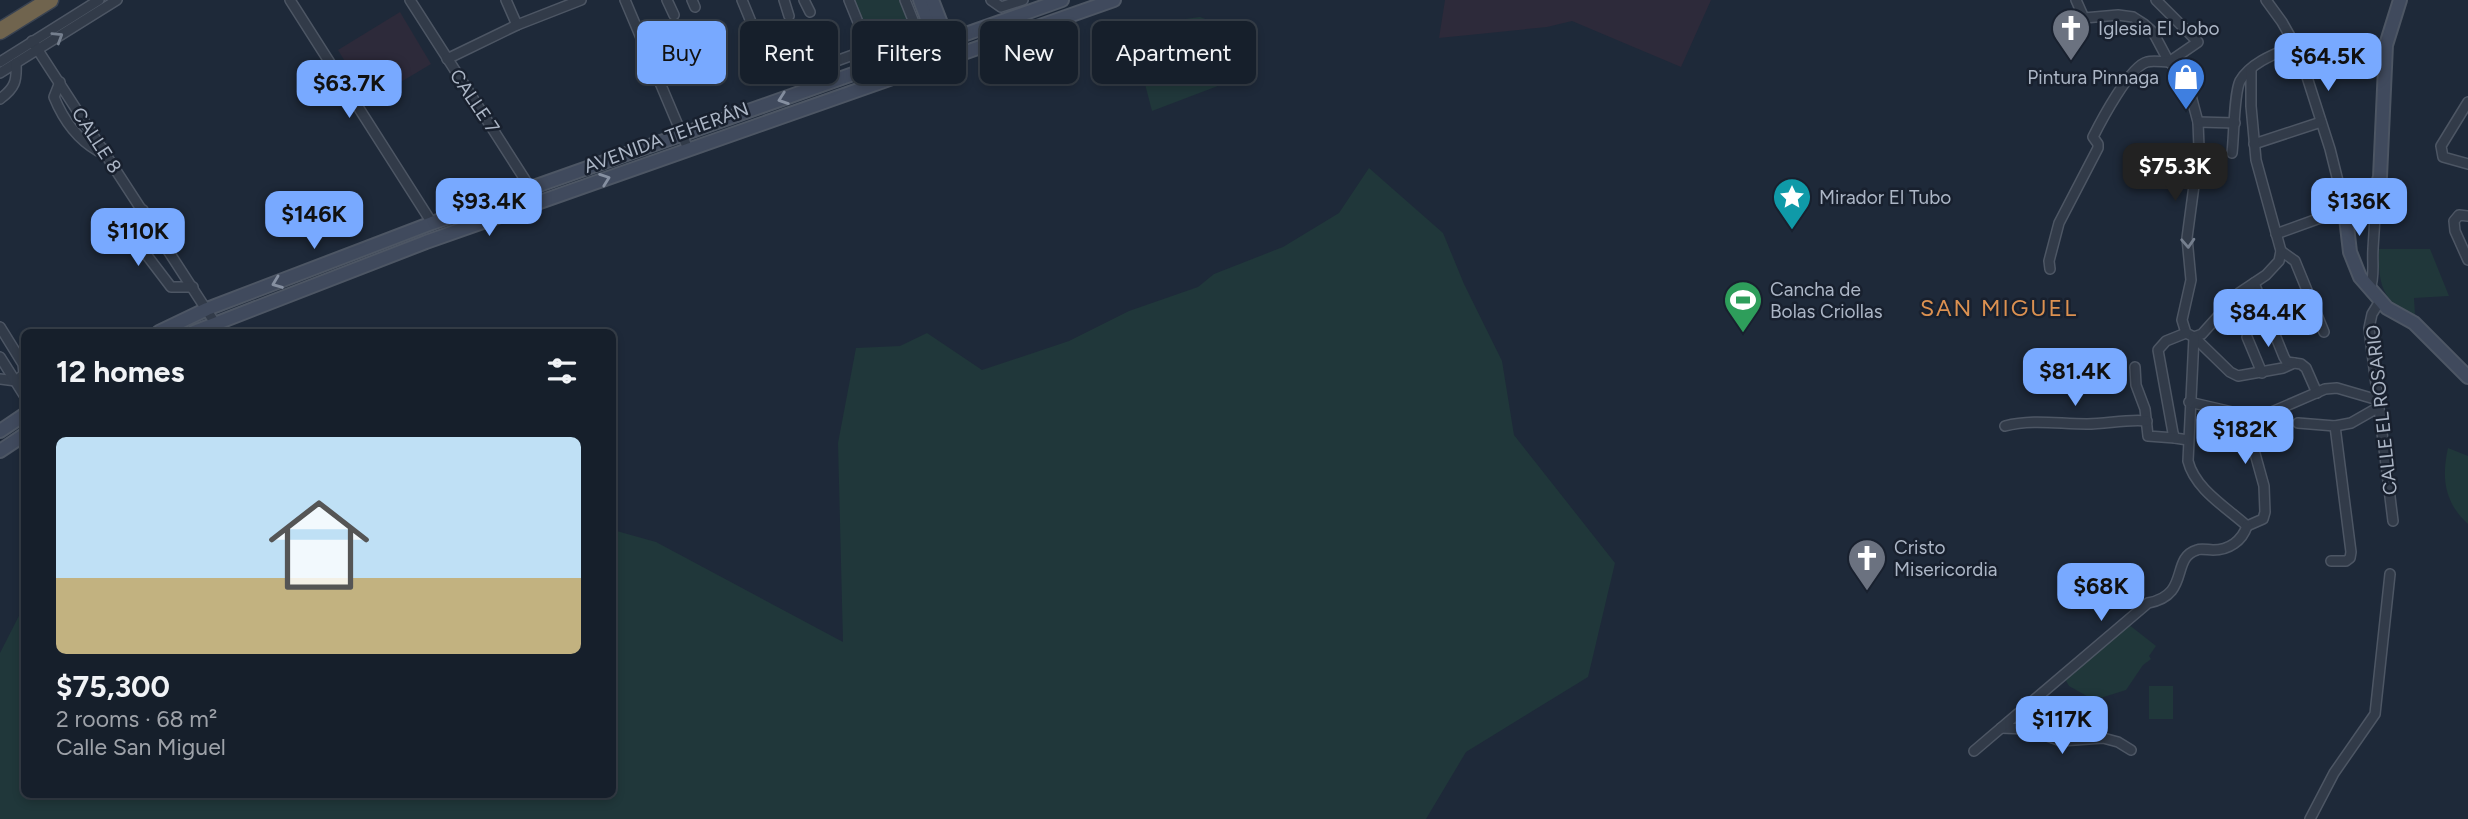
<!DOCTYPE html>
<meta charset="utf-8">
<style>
:root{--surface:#161f2b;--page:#1f2733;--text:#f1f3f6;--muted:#9ea2a9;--line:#353d47;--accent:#78a9ff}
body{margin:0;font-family:Figtree,sans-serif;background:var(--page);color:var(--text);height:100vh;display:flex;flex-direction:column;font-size:26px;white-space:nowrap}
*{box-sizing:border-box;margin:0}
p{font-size:23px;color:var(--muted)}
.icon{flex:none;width:38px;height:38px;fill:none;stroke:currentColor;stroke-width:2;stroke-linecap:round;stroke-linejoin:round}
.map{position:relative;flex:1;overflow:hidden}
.sheet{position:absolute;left:21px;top:329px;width:595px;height:469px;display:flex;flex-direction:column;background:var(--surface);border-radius:10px;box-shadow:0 4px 10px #0003,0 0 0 2px var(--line)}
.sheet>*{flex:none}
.hud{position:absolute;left:637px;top:21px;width:665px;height:63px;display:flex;gap:14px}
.price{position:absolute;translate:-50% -60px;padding:0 16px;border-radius:14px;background:var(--accent);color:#111;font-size:23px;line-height:46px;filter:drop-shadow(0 2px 4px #0008)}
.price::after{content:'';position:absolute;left:50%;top:42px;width:21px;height:16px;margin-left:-10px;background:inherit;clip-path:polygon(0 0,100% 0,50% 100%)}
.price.active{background:#222;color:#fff}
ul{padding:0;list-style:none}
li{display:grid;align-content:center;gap:14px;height:371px;padding:0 35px}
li+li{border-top:2px solid var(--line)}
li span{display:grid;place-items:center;height:217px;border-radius:10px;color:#555}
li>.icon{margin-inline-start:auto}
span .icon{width:126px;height:126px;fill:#fffc;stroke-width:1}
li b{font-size:30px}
h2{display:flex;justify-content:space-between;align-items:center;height:84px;padding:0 35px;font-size:30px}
.chip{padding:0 24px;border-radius:10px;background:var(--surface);box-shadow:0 4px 10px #0003,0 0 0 2px var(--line);font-size:24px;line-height:63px}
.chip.active{background:var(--accent);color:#111}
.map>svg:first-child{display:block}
.medical{fill:#2d2a3a}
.green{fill:#20373a}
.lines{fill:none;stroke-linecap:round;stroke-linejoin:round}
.street-casing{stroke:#4d5664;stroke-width:12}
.secondary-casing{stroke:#4d5664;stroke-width:16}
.highway-casing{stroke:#3a4351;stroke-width:19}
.street{stroke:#323b49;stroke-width:9}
.secondary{stroke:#404a5d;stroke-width:12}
.highway{stroke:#70644e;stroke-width:16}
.oneway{stroke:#757f8e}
.oneway2{stroke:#8690a1}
.labels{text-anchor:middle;stroke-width:5;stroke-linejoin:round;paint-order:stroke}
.poi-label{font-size:19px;fill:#acb6c6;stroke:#18202e;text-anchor:start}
.street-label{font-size:19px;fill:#acb6c6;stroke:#18202e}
.quarter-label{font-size:23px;letter-spacing:2px;fill:#dc9151;stroke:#18202e}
</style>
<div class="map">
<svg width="2468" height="819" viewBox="0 0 2468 819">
<rect width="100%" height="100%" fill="#1e2939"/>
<g class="medical">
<polygon points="1445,0 1711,0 1681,67 1572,21 1547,27 1439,38"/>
<polygon points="400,12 431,64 369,101 338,50"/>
</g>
<g class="green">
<polygon points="854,0 900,0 915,39 877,53"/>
<polygon points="1200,17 1213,22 1224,34 1223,84 1152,111 1132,34 1163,22"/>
<polygon points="1369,168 1443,233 1464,284 1502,361 1514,435 1615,563 1588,677 1466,752 1426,819 0,819 0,653 24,606 24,794 612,794 613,530 656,542 843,642 838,443 856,348 900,346 927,333 982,370 1069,341 1129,311 1198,287 1214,274 1283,247 1339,213"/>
<path d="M2379 249H2430L2449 296 2414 298 2415 315C2381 303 2378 282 2379 249Z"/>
<path d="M2448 448 2468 456V524C2445 503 2441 479 2448 448Z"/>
<polygon points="2128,624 2156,646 2149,656 2151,659 2143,665 2126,690 2094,700 2069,686 2063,675"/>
<rect x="2149" y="686" width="24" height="33"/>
</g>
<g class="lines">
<defs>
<g id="street">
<polyline points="290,0 432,223"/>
<polyline points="410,0 540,203"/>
<polyline points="506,0 517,25"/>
<polyline points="625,0 688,149"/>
<polyline points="667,0 674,15"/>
<polyline points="692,0 695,7"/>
<polyline points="742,0 770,68 782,78 792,77 864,51 864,37 849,0"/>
<polyline points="784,0 789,16"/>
<polyline points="804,0 810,12"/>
<polyline points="905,0 921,40 921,46 916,52"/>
<polyline points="991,0 1001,7 1023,0"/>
<polyline points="2076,0 2084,18 2118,15 2133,17 2144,24 2153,32 2169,62 2180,71 2190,92 2198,122 2199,148 2187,238 2191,280 2182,320 2186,333 2194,337 2230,372 2238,376 2283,368 2294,363 2301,364 2306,368 2317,393"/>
<polyline points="2156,0 2198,42 2169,62"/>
<polyline points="2266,0 2282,22 2299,52 2330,149 2345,209 2276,234"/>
<polyline points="32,41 215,323"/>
<polyline points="447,59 517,25 581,0"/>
<polyline points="0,62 99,0"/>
<polyline points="0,73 117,0"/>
<path d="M60 82 54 97C63 119 77 139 98 151L104 149"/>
<path d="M0 99C15 88 17 81 16 63"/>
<polyline points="2468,102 2441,146 2443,157 2468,164"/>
<polyline points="2198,122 2235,123"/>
<polyline points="2254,144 2321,122"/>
<path d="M2232 153C2234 137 2234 93 2240 81 2251 62 2277 53 2296 45"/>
<polyline points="143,210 135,229 139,245 171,287 193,287"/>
<polyline points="2468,216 2459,215 2454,221 2455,231 2468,260"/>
<polyline points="2281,251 2295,261 2324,332"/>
<path d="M2050 269 2049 261 2059 223 2098 148V144L2093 137C2101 121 2130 66 2147 62 2153 60 2162 62 2169 62"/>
<polyline points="2254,283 2284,357 2287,362 2294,363"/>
<path d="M2370 289C2375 276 2372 263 2373 249 2374 230 2376 212 2375 192"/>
<polyline points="2380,301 2372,314 2369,328 2393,521"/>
<polyline points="0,327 23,364 24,374 16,381 0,379"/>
<polyline points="2186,333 2166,341 2158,350 2173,433 2175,438 2188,440"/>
<polyline points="2194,337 2202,334 2239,293 2266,275 2279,261 2281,251 2256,160 2251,106 2251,69"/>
<path d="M2194 337 2188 461C2195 489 2226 507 2247 526"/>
<polyline points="2247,337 2262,373"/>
<polyline points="0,357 24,395"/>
<polyline points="2135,367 2136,385 2145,409 2148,436 2175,438"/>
<polyline points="2189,402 2258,418 2325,389 2337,388 2378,400"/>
<polyline points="2298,423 2335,426"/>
<path d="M2005 426C2033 419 2058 424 2087 424 2107 424 2126 419 2147 421"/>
<polyline points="2247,526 2263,519 2265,512 2264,486 2254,450 2260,435 2261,417"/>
<polyline points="2331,561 2346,561 2350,558 2351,552 2335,426 2351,423 2379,407"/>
<polyline points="2001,728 2028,729 2061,741 2103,738 2118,742 2131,750"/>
<path d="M1974 751 2148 603C2191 595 2170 558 2197 550 2201 548 2208 550 2213 550 2229 550 2242 541 2247 526"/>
<polyline points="2310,819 2334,773 2375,714 2390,574"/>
</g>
<g id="secondary">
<polyline points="920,0 940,52"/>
<polyline points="932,0 951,49"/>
<polyline points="2400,0 2386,45 2380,177 2375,192 2345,209 2350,252 2360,277 2387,308 2414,323 2468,377"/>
<polyline points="159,332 207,309 432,223 1062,0"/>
<polyline points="194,332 426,242 1114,0"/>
<polyline points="0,431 24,415"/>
<polyline points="0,451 24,435"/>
</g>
<polyline id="highway" points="0,31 50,0"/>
</defs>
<use href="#street" class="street-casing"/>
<use href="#secondary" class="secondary-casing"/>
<use href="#highway" class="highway-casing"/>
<use href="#street" class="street"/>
<use href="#secondary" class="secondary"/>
<use href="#highway" class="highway"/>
</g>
<defs><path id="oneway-chevron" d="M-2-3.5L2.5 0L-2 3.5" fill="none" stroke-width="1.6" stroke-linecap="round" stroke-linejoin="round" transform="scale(1.75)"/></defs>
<g class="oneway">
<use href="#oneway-chevron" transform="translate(58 37) rotate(-32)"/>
<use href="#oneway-chevron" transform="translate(2188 243) rotate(87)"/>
</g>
<g class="oneway2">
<use href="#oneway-chevron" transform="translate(783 99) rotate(161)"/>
<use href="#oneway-chevron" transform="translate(605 179) rotate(-20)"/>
<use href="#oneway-chevron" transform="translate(277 283) rotate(159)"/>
</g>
<defs>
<symbol id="church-pin" viewBox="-11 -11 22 30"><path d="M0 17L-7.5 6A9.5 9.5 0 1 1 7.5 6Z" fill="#6b7280" stroke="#18202e"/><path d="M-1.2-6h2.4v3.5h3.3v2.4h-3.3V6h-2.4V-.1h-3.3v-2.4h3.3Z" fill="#fff"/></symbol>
<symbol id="shop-pin" viewBox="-11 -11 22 30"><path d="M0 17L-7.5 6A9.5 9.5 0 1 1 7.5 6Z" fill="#3f7fe0" stroke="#18202e"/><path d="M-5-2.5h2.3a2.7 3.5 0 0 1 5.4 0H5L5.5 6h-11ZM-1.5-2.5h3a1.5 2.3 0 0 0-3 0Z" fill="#fff"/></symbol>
<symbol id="sight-pin" viewBox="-11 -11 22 30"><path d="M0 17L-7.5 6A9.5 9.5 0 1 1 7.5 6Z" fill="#0f9aa8" stroke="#18202e"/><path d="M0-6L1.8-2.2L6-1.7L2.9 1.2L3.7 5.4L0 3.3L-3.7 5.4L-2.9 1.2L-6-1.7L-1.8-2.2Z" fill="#fff"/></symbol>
<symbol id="stadium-pin" viewBox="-11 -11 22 30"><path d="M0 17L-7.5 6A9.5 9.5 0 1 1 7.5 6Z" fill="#2e9e5b" stroke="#18202e"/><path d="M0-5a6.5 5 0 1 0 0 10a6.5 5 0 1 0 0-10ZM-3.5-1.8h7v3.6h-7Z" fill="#fff"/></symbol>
</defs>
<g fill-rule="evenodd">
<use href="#church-pin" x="2049" y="6" width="44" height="60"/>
<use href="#shop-pin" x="2164" y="55" width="44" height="60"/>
<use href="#sight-pin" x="1770" y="175" width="44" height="60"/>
<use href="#stadium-pin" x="1721" y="278" width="44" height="60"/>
<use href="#church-pin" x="1845" y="536" width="44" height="60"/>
</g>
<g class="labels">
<g class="poi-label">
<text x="2098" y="35">Iglesia El Jobo</text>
<text x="2159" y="84" text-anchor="end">Pintura Pinnaga</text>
<text x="1819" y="204">Mirador El Tubo</text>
<text x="1770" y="296">Cancha de<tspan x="1770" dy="22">Bolas Criollas</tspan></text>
<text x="1894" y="554">Cristo<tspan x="1894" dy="22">Misericordia</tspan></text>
</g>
<g class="street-label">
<text transform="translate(475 101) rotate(56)" y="7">CALLE 7</text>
<text transform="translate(666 137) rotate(-20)" y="7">AVENIDA TEHERÁN</text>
<text transform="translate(97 140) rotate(57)" y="7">CALLE 8</text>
<text transform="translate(2381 410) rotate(-96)" y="7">CALLE EL ROSARIO</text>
</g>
<g class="quarter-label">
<text x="1999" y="316">SAN MIGUEL</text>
</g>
</g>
</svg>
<b class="price" style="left:2328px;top:93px">$64.5K</b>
<b class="price" style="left:349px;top:120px">$63.7K</b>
<b class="price active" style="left:2175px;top:203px">$75.3K</b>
<b class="price" style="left:489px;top:238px">$93.4K</b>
<b class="price" style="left:2359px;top:238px">$136K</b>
<b class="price" style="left:314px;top:251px">$146K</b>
<b class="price" style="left:138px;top:268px">$110K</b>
<b class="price" style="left:2268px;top:349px">$84.4K</b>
<b class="price" style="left:2075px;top:408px">$81.4K</b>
<b class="price" style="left:2245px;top:466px">$182K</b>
<b class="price" style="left:2101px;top:623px">$68K</b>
<b class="price" style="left:2062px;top:756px">$117K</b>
<div class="hud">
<a class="chip active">Buy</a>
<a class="chip">Rent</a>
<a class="chip">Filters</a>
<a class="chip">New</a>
<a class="chip">Apartment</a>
</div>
<section class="sheet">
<h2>12 homes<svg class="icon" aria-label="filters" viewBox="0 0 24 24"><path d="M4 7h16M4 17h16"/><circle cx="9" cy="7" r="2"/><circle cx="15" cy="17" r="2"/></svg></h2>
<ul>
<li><span style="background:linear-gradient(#bfe0f5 65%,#c2b280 0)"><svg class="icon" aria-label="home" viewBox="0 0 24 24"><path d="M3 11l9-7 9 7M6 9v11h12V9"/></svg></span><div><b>$75,300</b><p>2 rooms · 68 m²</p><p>Calle San Miguel</p></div></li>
</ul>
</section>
</div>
